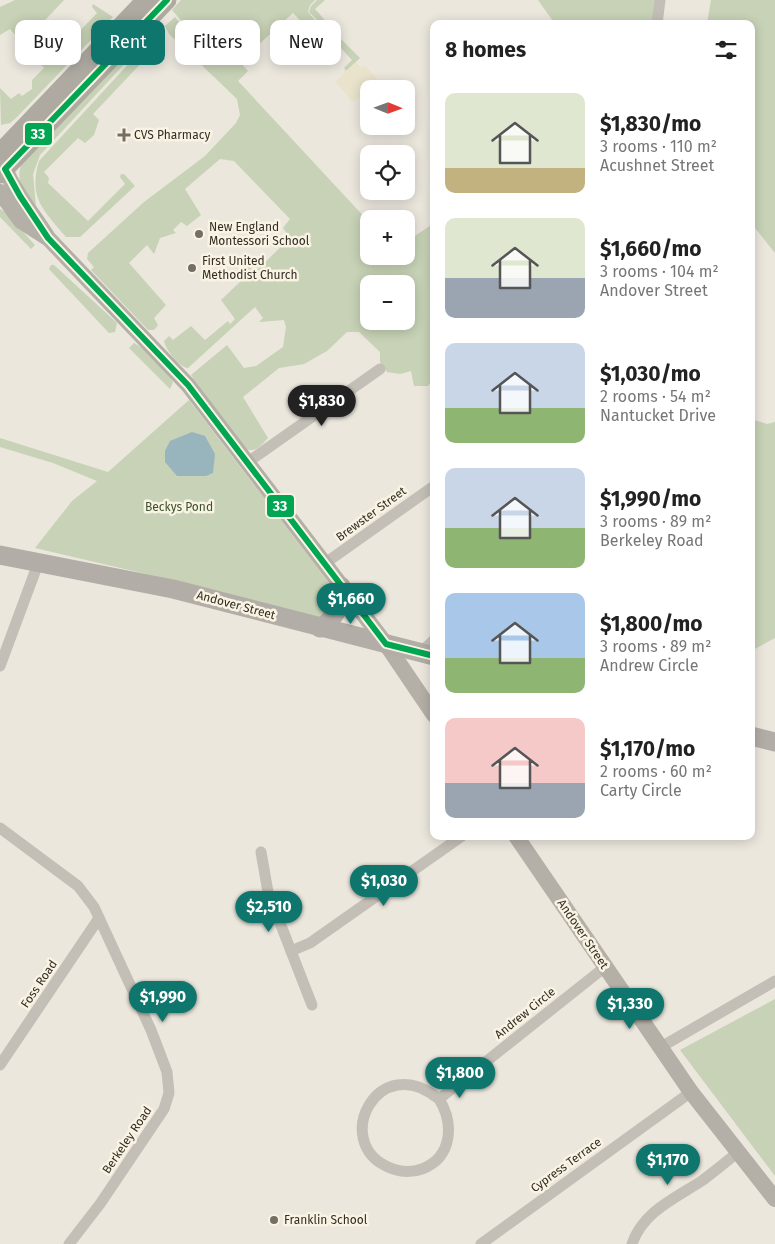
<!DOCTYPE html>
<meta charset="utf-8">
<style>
:root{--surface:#fff;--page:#f6f6f6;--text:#222;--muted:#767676;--accent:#0f766e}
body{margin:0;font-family:"Fira Sans",sans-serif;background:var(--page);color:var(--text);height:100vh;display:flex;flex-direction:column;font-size:19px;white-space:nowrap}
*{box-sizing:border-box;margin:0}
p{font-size:16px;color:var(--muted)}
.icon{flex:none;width:28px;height:28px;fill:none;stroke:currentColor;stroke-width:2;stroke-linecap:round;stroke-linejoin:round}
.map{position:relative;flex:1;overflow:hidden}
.panel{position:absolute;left:430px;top:20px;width:325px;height:820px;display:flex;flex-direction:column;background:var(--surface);border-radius:10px;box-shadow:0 2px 12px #0003}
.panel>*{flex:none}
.hud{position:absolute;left:15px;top:20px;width:340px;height:45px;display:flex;gap:10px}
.needle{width:32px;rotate:91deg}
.fabs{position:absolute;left:360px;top:80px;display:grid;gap:10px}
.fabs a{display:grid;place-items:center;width:55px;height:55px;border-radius:10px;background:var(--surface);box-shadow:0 2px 12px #0003;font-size:25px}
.price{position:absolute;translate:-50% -42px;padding:0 11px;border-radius:18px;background:var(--accent);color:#fff;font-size:16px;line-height:32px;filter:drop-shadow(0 1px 2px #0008)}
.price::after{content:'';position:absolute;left:50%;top:30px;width:15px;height:11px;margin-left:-8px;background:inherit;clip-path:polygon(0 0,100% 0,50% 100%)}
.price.active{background:#222;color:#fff}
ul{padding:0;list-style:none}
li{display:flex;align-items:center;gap:15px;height:125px;padding:0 15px}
li span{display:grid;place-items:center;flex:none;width:140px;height:100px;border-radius:10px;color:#555}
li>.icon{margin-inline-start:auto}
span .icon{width:60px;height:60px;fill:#fffc;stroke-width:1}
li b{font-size:21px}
h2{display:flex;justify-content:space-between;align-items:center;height:60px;padding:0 15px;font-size:21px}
.pill{padding:0 18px;border-radius:10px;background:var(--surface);box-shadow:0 2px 12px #0003;font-size:18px;line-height:45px}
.pill.active{background:var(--accent);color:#fff}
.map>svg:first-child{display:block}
.green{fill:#c7d2b6;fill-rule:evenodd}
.plaza{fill:#eae3cb}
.water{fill:#98b5bd}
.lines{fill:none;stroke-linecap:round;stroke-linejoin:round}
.minor{stroke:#c4bfb6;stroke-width:11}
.secondary{stroke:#b4afa7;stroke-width:16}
.primary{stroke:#b2ada6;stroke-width:19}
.trunk{stroke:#aeaaa2;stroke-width:19}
.bus-1-casing{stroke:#f9f3e3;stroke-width:10}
.bus-1{stroke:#00a651;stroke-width:6}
.poi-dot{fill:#746e65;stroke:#f9f3e3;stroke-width:2}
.labels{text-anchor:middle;stroke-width:5;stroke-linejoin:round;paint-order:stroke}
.poi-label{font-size:12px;fill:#342d25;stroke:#f9f3e3;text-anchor:start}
.park-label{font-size:12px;fill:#3a5228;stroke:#f9f3e3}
.street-label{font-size:12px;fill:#342d25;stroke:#f9f3e3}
.line-badge{stroke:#f9f3e3;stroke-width:2}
.badge-label{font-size:14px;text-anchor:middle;font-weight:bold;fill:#fff}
</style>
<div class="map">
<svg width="775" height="1244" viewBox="0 0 775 1244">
<rect width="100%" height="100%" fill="#ebe7dd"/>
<g class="green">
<polygon points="15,0 64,0 31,35 36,41 35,45 44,54 47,53 53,59 97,13 92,7 93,4 113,17 16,118 10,123 1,125 0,88 11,99 19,93 22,96 32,89 32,80 44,68 10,29 0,35 0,7"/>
<path d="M181 0H315L310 5 308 12 325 32 317 38 293 13 243 59C201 54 198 39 172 10Z"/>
<polygon points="317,0 325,0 315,9 331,27 327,30 309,12 311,6"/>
<polygon points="538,0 657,0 652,24 555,24"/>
<polygon points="711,0 775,0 775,253 755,228 751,216 751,24 707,24"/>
<polygon points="175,17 197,45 197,47 187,51 169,34 165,26"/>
<polygon points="332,30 360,58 346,71 344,68 352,60 329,35 322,41 320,40"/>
<path d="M141 46 40 155 33 174 36 206C23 192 15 181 22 162L133 48Z"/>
<path d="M145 46 160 54 159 59 153 64 146 58 93 114 99 120 94 135 85 143 78 138 44 172 49 178 48 183 88 221 125 184 120 177 121 174H124L135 186 80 237H66C44 211 28 198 39 161Z"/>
<path d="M202 50 225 59 240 62 248 71 238 81 369 222V256H406V242L434 223V377L428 386H414L411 371 400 374 387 372 380 362V352L359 332H347L327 351 304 364 279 368 243 397 268 438C263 443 258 451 250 450 231 449 202 391 191 375L227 345 244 368 256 366 283 347 286 327 284 320 259 322 263 318 255 307 188 368C179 367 166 350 164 341L169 336 173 340 191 326 205 340 228 321 230 324 235 319 221 300 241 281 238 272 247 265 255 272 290 238 283 228 290 219 234 161 220 159 185 189 201 215 187 226 181 222 173 230 176 233 160 238 154 254 147 245 129 263 166 305 154 318 158 325 154 330H148L91 270 94 267 87 259 88 253 144 202 205 156 236 123 240 115 237 99 189 53ZM369 284H406V321H369Z"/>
<polygon points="0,209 5,212 35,245 31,249 0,217"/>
<polygon points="51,265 54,265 117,323 115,332 109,333 49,269"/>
<polygon points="134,343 144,349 170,377 173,382 170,389 129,348"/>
<polygon points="189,400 327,580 334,594 332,609 320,617 312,617 197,586 35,548 72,501 97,481 53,463 0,447 0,438 108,472"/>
<polygon points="751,419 767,424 775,422 775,638 751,651"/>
<polygon points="775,999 775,1176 680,1050"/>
</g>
<polygon class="plaza" points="356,62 362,68 365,66 378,80 353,102 335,82 344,73 344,68 347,71"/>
<polygon class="water" points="192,432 205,436 215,454 213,473 206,476 177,476 165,462 165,451 170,441"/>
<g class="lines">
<g class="minor">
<polyline points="657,24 660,0"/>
<polyline points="248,462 380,369"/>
<polyline points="324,564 434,486"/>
<polyline points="420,653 434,640"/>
<polyline points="0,666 39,561"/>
<polyline points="0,828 78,886 94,907 151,1030 167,1072 169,1093 164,1109 100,1204 69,1244"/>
<polyline points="261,852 268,892 312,1005"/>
<polyline points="291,951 310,943 462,836"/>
<polyline points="661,1047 775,981"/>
<polyline points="0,1065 99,918"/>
<path d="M439 1099C454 1123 453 1157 422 1169 411 1173 399 1172 388 1167 331 1142 378 1049 439 1099L605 967"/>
<polyline points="481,1244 691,1092"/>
<path d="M632 1244C643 1211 676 1198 703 1180 715 1171 726 1162 737 1153"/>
</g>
<g class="secondary">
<path d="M5 169C16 195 34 215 48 238L188 385 386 644 434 715"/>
<polyline points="0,192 21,221 46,237"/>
<polyline points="516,836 691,1092 775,1199"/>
</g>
<g class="primary">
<polyline points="0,555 173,589 434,656"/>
<path d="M320 628C337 617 341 606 341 586"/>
<polyline points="751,736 775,742"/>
</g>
<g class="trunk">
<polyline points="0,153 146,0"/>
<polyline points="0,174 167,0"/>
</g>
<defs>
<polyline id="bus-1" points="167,0 5,169 20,196 48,238 188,385 386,644 434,656"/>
</defs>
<use href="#bus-1" class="bus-1-casing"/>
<use href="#bus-1" class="bus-1"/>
</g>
<g class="poi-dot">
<path d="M121.5 127.5h5v5h5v5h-5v5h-5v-5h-5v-5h5z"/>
<circle cx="199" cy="234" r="5"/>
<circle cx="192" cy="268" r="5"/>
<circle cx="274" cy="1220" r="5"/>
</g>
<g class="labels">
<g class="poi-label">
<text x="134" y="139">CVS Pharmacy</text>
<text x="209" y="231">New England<tspan x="209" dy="14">Montessori School</tspan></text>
<text x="202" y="265">First United<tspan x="202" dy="14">Methodist Church</tspan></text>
<text x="284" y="1224">Franklin School</text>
</g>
<g class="park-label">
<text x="179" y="511">Beckys Pond</text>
</g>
<g class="street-label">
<text transform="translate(371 514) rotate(-36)" y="4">Brewster Street</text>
<text transform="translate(236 605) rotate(15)" y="4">Andover Street</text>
<text transform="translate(583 934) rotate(56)" y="4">Andover Street</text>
<text transform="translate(39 984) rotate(-56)" y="4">Foss Road</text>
<text transform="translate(525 1013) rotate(-39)" y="4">Andrew Circle</text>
<text transform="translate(127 1140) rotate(-56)" y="4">Berkeley Road</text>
<text transform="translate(566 1165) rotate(-36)" y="4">Cypress Terrace</text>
</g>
</g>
<g class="line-badge">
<rect x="24" y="122" width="29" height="24" rx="5" fill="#00a651"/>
<rect x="266" y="494" width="29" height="24" rx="5" fill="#00a651"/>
</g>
<g class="badge-label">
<text x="38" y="139">33</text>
<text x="280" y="511">33</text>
</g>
</svg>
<div class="fabs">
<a><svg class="needle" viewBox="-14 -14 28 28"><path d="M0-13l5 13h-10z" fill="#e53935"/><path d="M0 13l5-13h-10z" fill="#767676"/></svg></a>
<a><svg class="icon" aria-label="locate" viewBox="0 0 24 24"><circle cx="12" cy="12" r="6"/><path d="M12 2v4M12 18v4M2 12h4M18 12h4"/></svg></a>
<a>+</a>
<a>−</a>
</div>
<b class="price active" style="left:322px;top:427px">$1,830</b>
<b class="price" style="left:351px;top:625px">$1,660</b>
<b class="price" style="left:384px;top:907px">$1,030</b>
<b class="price" style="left:269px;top:933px">$2,510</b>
<b class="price" style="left:163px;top:1023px">$1,990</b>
<b class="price" style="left:630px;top:1030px">$1,330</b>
<b class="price" style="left:460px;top:1099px">$1,800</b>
<b class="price" style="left:668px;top:1186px">$1,170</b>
<div class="hud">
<a class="pill">Buy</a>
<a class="pill active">Rent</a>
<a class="pill">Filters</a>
<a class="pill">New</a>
</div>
<section class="panel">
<h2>8 homes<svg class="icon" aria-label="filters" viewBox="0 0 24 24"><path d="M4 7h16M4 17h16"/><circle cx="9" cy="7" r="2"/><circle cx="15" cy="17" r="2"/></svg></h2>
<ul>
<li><span style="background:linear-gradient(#dfe7d0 75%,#c2b280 0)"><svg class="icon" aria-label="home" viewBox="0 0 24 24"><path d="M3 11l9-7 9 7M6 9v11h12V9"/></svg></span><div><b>$1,830/mo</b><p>3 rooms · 110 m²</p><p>Acushnet Street</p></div></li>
<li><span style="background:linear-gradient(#dfe7d0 60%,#9aa5b1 0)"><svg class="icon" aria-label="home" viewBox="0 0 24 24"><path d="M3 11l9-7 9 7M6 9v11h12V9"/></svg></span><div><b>$1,660/mo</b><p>3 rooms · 104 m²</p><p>Andover Street</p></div></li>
<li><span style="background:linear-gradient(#c9d6e8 65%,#8fb573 0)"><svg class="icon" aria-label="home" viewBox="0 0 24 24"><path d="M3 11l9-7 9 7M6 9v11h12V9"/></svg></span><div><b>$1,030/mo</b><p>2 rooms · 54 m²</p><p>Nantucket Drive</p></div></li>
<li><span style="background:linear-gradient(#c9d6e8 60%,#8fb573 0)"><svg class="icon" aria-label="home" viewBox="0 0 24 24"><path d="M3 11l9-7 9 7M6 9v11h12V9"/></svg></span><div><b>$1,990/mo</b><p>3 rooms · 89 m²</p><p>Berkeley Road</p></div></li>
<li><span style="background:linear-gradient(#a9c7e8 65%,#8fb573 0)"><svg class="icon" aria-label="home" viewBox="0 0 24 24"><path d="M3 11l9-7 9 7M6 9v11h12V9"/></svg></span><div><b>$1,800/mo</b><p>3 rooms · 89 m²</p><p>Andrew Circle</p></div></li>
<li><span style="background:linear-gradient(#f6c9c9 65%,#9aa5b1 0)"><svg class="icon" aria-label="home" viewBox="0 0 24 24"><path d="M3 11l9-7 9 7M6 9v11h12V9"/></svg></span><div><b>$1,170/mo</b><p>2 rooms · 60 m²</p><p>Carty Circle</p></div></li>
</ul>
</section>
</div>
